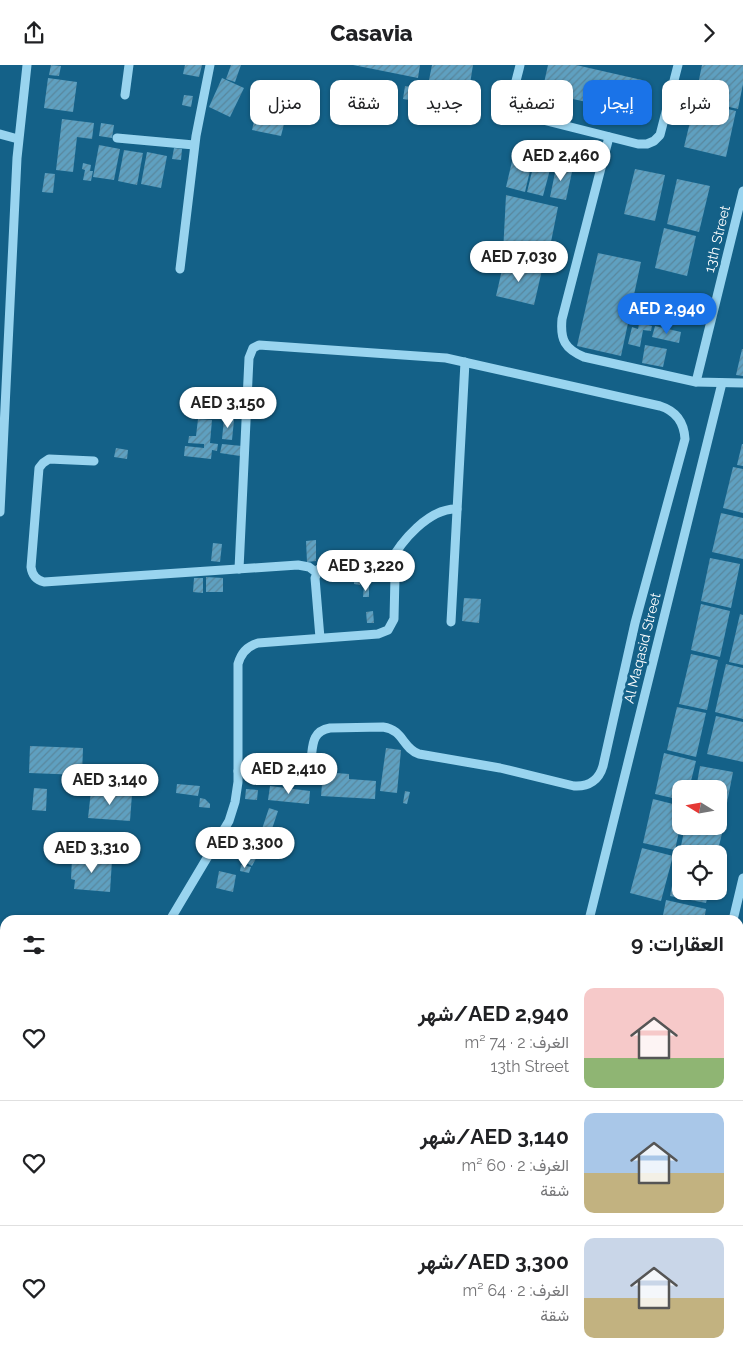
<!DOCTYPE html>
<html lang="ar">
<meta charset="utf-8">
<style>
:root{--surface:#fff;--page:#f2f2f2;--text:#202124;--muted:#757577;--line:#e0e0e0;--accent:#1a73e8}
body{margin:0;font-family:Raleway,Vazirmatn,sans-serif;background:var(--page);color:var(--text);direction:rtl;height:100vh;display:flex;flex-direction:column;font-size:19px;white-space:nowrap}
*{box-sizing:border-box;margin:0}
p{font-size:16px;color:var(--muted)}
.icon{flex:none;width:28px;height:28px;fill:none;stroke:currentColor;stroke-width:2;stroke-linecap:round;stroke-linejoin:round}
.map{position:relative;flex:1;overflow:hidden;direction:ltr}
.side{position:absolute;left:0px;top:850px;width:744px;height:446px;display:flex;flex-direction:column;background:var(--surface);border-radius:15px 15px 0 0;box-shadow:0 1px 4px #0004;direction:rtl}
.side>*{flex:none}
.hud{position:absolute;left:15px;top:15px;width:714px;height:45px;direction:rtl;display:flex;gap:10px}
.needle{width:32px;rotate:281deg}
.controls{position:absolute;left:672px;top:715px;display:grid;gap:10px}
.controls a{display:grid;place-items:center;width:55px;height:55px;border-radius:10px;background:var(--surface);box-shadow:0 1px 4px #0004;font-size:25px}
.price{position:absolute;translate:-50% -42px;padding:0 11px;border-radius:18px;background:#fff;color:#222;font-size:16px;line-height:32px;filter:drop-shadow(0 1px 2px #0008)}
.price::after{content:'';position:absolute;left:50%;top:30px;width:15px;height:11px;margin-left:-8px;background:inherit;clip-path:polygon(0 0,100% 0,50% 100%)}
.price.on{background:var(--accent);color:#fff}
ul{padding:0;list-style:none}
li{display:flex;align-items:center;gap:15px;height:125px;padding:0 20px}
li+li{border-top:1px solid var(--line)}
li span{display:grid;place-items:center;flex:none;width:140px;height:100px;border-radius:10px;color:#555}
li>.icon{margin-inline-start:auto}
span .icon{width:60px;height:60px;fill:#fffc;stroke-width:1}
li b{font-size:21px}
h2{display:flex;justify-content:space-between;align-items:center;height:60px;padding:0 20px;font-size:21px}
.pill{padding:0 18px;border-radius:10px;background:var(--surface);box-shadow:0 1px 4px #0004;font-size:18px;line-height:45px}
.pill.on{background:var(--accent);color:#fff}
header{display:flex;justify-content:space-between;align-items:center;height:65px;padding:0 20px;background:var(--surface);font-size:22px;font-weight:800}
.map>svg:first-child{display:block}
.building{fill:url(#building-hatch)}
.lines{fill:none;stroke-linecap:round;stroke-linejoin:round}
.minor{stroke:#99d4ef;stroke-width:9}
.major{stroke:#e2f4ff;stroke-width:12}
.labels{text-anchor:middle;stroke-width:5;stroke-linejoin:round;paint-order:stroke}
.street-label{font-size:14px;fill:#fff;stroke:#146188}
</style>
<header><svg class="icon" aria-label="forward" viewBox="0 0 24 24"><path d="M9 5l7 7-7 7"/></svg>Casavia<svg class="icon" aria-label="share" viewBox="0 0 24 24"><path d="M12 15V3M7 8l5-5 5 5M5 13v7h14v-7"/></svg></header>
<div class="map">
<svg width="743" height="1296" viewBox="0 0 743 1296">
<defs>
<pattern id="building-hatch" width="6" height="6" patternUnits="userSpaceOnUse" patternTransform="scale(1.25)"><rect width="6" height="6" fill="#5fa0c0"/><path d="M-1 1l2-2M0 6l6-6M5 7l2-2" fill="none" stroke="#59879d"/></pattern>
</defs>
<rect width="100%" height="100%" fill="#146188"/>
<g class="building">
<polygon points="51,0 61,1 59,11 49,10"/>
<polygon points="185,0 202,0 199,12 183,9"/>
<polygon points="231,0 241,0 235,17 226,14"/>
<polygon points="353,0 420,0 418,13"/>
<polygon points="432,0 473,0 467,38 426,30"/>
<polygon points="548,0 576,0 642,15 635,48 542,27"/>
<polygon points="702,0 743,0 743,19 738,44 695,34"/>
<polygon points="48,13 77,17 73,47 44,43"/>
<polygon points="222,13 244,23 230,52 209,42"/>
<polygon points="405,21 423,24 421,37 403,34"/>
<polygon points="184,30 193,31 191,42 182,40"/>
<polygon points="695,36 736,46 726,92 684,82"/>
<polygon points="256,48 285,55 281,71 252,65"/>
<polygon points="62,54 94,58 92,74 77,72 73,107 56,105"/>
<polygon points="101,58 114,60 112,73 99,71"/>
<polygon points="99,80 120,84 114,115 93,112"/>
<polygon points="174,83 182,84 181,95 172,94"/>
<polygon points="124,85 143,88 137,120 118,116"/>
<polygon points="147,87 167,91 161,123 141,119"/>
<polygon points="514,88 533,93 525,127 506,122"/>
<polygon points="535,94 552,97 543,131 527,127"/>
<polygon points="83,98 91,100 90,106 93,106 91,116 83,115 85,105 82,104"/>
<polygon points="557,98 573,102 566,135 550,132"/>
<polygon points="635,104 665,110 655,156 624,149"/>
<polygon points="45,108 55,109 53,128 42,127"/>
<polygon points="677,114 710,121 699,167 667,159"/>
<polygon points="506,130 558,142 547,197 503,188"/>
<polygon points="664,163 696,171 687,211 655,203"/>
<polygon points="598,188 641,197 621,291 577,281"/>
<polygon points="504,196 542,205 534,240 496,231"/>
<polygon points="641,249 651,252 650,257 644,256 643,259 652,261 651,266 643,265 640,282 628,279 632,262 638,264"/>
<polygon points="655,261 681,267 679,278 652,272"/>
<polygon points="645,280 667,284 663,302 642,298"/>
<polygon points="742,284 743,284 743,311 736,310"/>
<polygon points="198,354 212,355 210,378 218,379 217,386 212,385 211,394 184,391 185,381 204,383 204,379 188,378 189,371 196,371"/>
<polygon points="224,354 234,355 232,375 222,374"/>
<polygon points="222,379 242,381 240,391 220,388"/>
<polygon points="742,379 743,379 743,401 737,400"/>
<polygon points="116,383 128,385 127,394 114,392"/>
<polygon points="733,402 743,404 743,448 723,443"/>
<polygon points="721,448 743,453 743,494 712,487"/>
<polygon points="316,475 316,496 307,497 306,476"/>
<polygon points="213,478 222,479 220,497 211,496"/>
<polygon points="710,493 740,499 731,543 701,536"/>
<polygon points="373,507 380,507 380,513 374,513"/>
<polygon points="354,511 361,512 360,520 354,519"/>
<polygon points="206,512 223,513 223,527 206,527"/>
<polygon points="194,513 203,513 203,528 193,527"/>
<polygon points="364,521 369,521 369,532 363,532"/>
<polygon points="464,533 481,534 479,558 462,556"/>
<polygon points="701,539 730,546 720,592 691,585"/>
<polygon points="373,546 374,558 367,558 366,547"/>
<polygon points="740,549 743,550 743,600 729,597"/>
<polygon points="691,589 718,595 707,645 679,639"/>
<polygon points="726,599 743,603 743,654 715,647"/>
<polygon points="677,642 706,648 696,692 667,685"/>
<polygon points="716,651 743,657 743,697 707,689"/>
<polygon points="30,681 83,683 82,710 29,708"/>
<polygon points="386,683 401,685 397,728 380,726"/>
<polygon points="664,688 696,696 689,724 681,724 681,735 655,729"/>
<polygon points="700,701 733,707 726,743 719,742 719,724 696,724"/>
<polygon points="99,704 108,705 107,713 98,712"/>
<polygon points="127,706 154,708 152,727 122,725 123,714 127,714"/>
<polygon points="323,707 349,709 349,714 376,716 375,734 321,731"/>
<polygon points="177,719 200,721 198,731 176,728"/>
<polygon points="270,721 310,726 309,739 268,735"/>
<polygon points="34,723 47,724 46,746 32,745"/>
<polygon points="246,724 258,725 257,735 245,734"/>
<polygon points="91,726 132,729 130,756 88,753"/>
<polygon points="405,726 410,727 407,739 403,738"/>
<polygon points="200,733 205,734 210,739 210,743 199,742"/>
<polygon points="653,734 681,741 681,757 675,785 643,778"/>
<polygon points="269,743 278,746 271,767 262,764"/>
<polygon points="719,746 727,748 717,789 691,789 680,786 685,761 719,761"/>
<polygon points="642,783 673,791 661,836 630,828"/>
<polygon points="252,784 259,788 252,801 245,797"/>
<polygon points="678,789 681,790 681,826 709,826 706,838 670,831"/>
<polygon points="72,793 112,795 110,827 74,824 75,815 71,814"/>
<polygon points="241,800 251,802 249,808 240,806"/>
<polygon points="219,806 236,810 233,827 216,823"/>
<polygon points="666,835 706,844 704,855 662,855"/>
</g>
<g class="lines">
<g class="minor">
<path d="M520 0C516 19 507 35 523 50L638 79H647L654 76 660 70 678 0"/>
<polyline points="125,30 129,0"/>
<polyline points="0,69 18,74"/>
<path d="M609 72 562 254C560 275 565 284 584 292L696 317 743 318"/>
<polyline points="117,73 194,80"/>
<polyline points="180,204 196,71 210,0"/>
<polyline points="696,317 743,126"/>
<path d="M94 396 49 394 43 398 39 403 31 502C32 510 36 515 44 517L298 500 309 502 317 508"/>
<polyline points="0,447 17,93 27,0"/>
<path d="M389 499C401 476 429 443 457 444"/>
<polyline points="451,557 465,297"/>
<path d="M238 706 301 708C321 701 301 668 330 663L383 662C404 665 402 683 419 689L500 703 574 721C589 722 599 715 603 701L635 558 685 374C684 357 676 346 660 341L446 293 259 280 253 283 249 293 239 504"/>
<path d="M170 855 229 756 235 737 238 717V599C241 588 247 581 258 578L378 569 388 565 394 554 395 511 392 502 385 496 371 493 329 497 319 504 315 513 320 573"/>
<polyline points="589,855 722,318"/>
<polyline points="733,855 743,813"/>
<polyline points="0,1160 5,1162"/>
<polyline points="464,1291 481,1296"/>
</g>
<g class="major">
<polyline points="739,987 743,975"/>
<polyline points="739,1049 743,1025"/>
<polyline points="0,1051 5,1052"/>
<polyline points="0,1076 5,1077"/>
<polyline points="739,1135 743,1117"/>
<polyline points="739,1216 743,1217"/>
<polyline points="739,1239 743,1239"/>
<polyline points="739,1263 743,1264"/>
<polyline points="659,1291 662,1296"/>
<polyline points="689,1296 689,1291"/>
<polyline points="704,1296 705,1291"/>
</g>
</g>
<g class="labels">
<g class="street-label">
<text transform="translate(717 174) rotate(-76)" y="5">13th Street</text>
<text transform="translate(642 583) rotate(-76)" y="5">Al Maqasid Street</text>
</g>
</g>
</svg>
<div class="controls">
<a><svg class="needle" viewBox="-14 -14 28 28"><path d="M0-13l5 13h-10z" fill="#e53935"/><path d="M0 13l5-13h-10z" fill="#757577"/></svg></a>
<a><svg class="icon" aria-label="locate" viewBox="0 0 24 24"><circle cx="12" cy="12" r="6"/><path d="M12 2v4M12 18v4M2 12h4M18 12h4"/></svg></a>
</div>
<b class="price" style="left:561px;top:117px">AED 2,460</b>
<b class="price" style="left:519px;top:218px">AED 7,030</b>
<b class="price on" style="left:667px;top:270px">AED 2,940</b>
<b class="price" style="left:228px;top:364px">AED 3,150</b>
<b class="price" style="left:366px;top:527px">AED 3,220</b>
<b class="price" style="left:289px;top:730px">AED 2,410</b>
<b class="price" style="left:110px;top:741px">AED 3,140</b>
<b class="price" style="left:245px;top:804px">AED 3,300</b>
<b class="price" style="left:92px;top:809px">AED 3,310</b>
<div class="hud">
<a class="pill">شراء</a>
<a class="pill on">إيجار</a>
<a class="pill">تصفية</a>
<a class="pill">جديد</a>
<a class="pill">شقة</a>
<a class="pill">منزل</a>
</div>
<section class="side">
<h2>العقارات: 9<svg class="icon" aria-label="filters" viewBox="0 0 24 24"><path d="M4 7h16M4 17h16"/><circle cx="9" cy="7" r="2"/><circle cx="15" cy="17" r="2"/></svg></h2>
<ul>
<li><span style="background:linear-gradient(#f6c9c9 70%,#8fb573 0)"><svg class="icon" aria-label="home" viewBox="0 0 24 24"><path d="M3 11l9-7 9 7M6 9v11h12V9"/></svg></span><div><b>AED 2,940/شهر</b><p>الغرف: 2 · 74 m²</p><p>13th Street</p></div><svg class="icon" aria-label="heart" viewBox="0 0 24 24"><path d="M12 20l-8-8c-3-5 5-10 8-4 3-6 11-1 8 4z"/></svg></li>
<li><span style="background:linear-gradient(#a9c7e8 60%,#c2b280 0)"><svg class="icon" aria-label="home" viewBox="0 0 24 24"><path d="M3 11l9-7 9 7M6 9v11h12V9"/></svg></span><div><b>AED 3,140/شهر</b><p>الغرف: 2 · 60 m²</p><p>شقة</p></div><svg class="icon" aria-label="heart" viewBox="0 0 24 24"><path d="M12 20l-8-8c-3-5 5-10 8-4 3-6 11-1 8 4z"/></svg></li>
<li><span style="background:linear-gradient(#c9d6e8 60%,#c2b280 0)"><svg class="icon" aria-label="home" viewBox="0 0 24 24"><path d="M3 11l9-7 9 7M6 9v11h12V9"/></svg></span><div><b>AED 3,300/شهر</b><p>الغرف: 2 · 64 m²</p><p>شقة</p></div><svg class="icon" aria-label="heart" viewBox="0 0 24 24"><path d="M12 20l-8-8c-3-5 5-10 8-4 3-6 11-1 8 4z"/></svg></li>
</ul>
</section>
</div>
